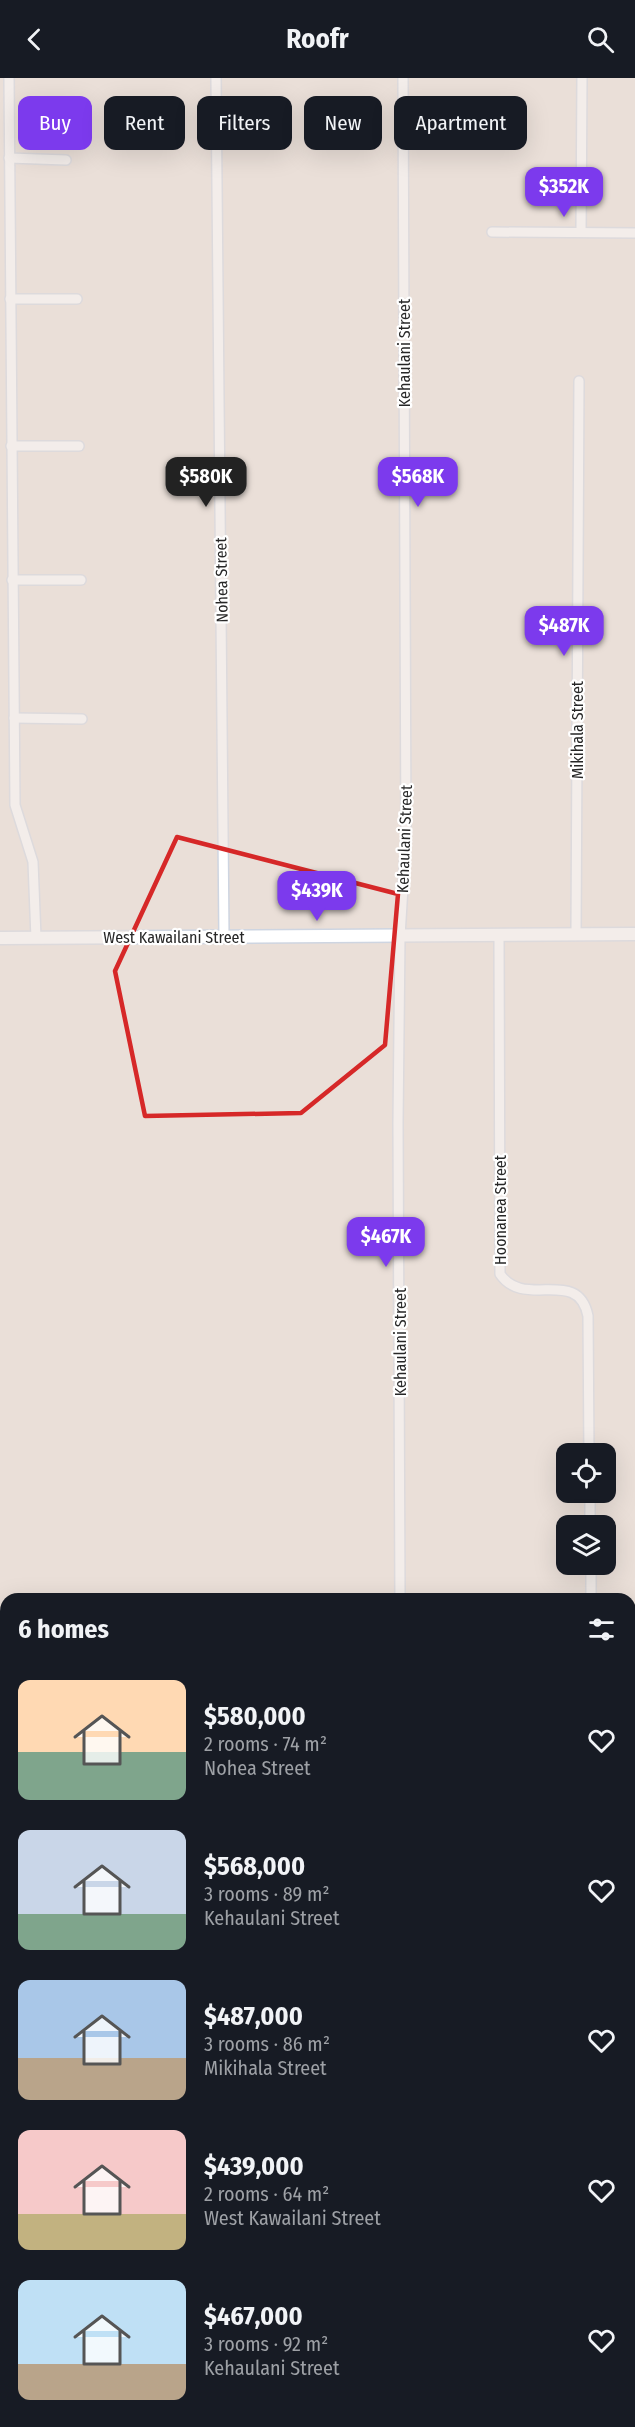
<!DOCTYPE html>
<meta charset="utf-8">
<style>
:root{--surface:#171b24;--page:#20242c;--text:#f1f3f6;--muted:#9ea1a6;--accent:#7c3aed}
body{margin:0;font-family:"Fira Sans Condensed",sans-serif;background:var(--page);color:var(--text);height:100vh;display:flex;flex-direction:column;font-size:22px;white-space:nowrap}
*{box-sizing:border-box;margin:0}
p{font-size:20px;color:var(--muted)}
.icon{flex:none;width:33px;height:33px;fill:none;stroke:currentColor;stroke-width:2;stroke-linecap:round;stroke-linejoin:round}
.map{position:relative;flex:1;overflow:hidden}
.details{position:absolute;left:0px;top:1515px;width:636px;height:834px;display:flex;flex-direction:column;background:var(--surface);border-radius:18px 18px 0 0;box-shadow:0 6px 24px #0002}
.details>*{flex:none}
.guide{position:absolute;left:18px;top:18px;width:600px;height:54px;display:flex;gap:12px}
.tools{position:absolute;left:556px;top:1365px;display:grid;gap:12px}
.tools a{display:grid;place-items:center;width:60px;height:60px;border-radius:12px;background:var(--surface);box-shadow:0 6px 24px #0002;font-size:30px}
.price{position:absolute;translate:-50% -51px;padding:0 14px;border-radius:12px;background:var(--accent);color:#fff;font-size:20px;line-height:39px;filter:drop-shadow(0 2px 3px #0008)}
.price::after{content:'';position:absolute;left:50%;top:36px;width:18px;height:14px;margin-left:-9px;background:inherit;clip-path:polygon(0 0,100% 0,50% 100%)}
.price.selected{background:#222;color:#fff}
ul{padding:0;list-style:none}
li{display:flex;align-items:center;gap:18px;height:150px;padding:0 18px}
li span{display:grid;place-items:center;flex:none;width:168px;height:120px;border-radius:12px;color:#555}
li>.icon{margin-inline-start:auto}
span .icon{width:72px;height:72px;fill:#fffc;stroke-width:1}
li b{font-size:26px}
h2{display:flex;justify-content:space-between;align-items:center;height:72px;padding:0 18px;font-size:26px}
.pill{padding:0 21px;border-radius:12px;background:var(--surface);box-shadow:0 6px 24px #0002;font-size:21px;line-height:54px}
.pill.selected{background:var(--accent);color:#fff}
header{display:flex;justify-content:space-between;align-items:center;height:78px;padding:0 18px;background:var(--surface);font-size:27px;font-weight:700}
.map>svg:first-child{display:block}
.grass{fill:url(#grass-tufts)}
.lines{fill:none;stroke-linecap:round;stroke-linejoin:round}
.minor-casing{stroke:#ced5e1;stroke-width:12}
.tertiary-casing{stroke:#ced5e1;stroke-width:15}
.minor{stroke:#fff;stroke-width:9}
.tertiary{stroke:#fff;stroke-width:12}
.marked{fill:none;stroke:#d62828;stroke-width:4.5;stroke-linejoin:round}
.labels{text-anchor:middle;stroke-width:4.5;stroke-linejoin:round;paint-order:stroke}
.street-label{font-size:16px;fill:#272727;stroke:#fff}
</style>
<header><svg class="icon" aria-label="back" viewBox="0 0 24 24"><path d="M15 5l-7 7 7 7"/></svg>Roofr<svg class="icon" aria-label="search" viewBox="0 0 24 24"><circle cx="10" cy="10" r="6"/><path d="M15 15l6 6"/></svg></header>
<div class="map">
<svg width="635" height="2349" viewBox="0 0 635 2349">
<defs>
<pattern id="grass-tufts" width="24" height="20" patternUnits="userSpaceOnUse" patternTransform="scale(1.5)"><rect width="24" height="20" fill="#bce294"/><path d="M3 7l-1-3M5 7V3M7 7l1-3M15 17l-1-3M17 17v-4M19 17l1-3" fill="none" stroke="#a2c280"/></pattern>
</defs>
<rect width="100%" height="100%" fill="#eadfd8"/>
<g class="grass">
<polygon points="630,1548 635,1548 635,1906 630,1907"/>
<rect x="0" y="1551" width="6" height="697"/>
</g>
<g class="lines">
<defs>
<g id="minor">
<polyline points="9,0 15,727 33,784 36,860"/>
<polyline points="216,0 224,859"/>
<polyline points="9,80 66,82"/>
<polyline points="492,154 635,155"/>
<polyline points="581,154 582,0"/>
<polyline points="10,221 77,221"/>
<polyline points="11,368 79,368"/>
<polyline points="12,502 81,502"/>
<polyline points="14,640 82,641"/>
<polyline points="576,856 579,303"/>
<path d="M499 858 500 1196C524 1232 578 1188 588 1238L589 1376"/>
<polyline points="590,1414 590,1448"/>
<polyline points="591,1486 591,1521"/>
<polyline points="400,1521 398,1045 400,858 406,760 403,0"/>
<polyline points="630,1947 635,1947"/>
<polyline points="630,2057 635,2057"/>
<polyline points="630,2184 635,2184"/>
<polyline points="65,2343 65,2349"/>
<polyline points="262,2343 262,2349"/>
<polyline points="444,2343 444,2349"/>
<polyline points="573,2343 573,2349"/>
</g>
<g id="tertiary">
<polyline points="0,860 635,856"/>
<polyline points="630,2250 635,2250"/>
<polyline points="0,2254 6,2254"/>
</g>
</defs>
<use href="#minor" class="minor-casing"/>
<use href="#tertiary" class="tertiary-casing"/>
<use href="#minor" class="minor"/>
<use href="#tertiary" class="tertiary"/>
</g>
<path d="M0 0H635V2349H0ZM177 759 398 816 385 967 301 1035 145 1038 115 893Z" fill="#eadfd8" fill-opacity=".55" fill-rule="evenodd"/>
<path class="marked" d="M177 759 398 816 385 967 301 1035 145 1038 115 893Z"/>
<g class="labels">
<g class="street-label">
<text transform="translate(404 275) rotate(-90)" y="6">Kehaulani Street</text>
<text transform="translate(221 502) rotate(-91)" y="6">Nohea Street</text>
<text transform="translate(577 652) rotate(-90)" y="6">Mikihala Street</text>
<text transform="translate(404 761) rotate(-88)" y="6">Kehaulani Street</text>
<text x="174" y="865">West Kawailani Street</text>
<text transform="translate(500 1132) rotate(-90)" y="6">Hoonanea Street</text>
<text transform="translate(400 1264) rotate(-90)" y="6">Kehaulani Street</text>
</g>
</g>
</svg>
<div class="tools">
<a><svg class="icon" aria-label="locate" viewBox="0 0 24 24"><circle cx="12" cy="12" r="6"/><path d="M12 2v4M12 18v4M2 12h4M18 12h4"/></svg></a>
<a><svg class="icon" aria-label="layers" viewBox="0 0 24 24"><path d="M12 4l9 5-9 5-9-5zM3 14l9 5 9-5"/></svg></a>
</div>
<b class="price" style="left:564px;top:140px">$352K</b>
<b class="price selected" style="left:206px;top:430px">$580K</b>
<b class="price" style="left:418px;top:430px">$568K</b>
<b class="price" style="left:564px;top:579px">$487K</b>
<b class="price" style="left:317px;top:844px">$439K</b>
<b class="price" style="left:386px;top:1190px">$467K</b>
<div class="guide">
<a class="pill selected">Buy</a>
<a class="pill">Rent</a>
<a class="pill">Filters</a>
<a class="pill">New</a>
<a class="pill">Apartment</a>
</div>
<section class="details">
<h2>6 homes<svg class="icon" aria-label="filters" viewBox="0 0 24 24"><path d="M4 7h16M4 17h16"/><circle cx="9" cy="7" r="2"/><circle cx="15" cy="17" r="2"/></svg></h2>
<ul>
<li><span style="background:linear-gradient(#ffd9b3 60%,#7fa58c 0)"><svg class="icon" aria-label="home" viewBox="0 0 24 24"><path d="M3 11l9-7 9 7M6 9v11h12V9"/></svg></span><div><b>$580,000</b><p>2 rooms · 74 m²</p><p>Nohea Street</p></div><svg class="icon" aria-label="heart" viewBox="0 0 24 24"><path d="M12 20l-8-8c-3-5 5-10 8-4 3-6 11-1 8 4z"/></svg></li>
<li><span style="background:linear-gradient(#c9d6e8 70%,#7fa58c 0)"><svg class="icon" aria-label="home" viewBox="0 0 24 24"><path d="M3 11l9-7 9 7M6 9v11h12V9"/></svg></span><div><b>$568,000</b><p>3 rooms · 89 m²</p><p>Kehaulani Street</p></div><svg class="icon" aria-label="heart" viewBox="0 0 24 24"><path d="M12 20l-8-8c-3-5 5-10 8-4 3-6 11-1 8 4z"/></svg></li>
<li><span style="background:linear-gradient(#a9c7e8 65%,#b9a48a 0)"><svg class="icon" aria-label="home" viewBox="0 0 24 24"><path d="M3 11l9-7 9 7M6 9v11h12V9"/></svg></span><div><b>$487,000</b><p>3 rooms · 86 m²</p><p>Mikihala Street</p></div><svg class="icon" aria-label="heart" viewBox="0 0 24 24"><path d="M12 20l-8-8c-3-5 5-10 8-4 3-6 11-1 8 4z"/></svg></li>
<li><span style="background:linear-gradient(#f6c9c9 70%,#c2b280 0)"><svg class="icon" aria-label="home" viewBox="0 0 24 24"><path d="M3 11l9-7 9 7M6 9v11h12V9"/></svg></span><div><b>$439,000</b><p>2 rooms · 64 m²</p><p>West Kawailani Street</p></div><svg class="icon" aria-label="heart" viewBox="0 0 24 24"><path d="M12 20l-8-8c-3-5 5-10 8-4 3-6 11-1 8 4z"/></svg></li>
<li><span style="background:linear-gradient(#bfe0f5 70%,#b9a48a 0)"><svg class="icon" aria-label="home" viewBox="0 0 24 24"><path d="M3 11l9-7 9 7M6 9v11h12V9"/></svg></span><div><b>$467,000</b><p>3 rooms · 92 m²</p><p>Kehaulani Street</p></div><svg class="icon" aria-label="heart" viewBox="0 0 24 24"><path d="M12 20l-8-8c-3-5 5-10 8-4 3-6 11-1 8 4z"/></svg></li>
</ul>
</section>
</div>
